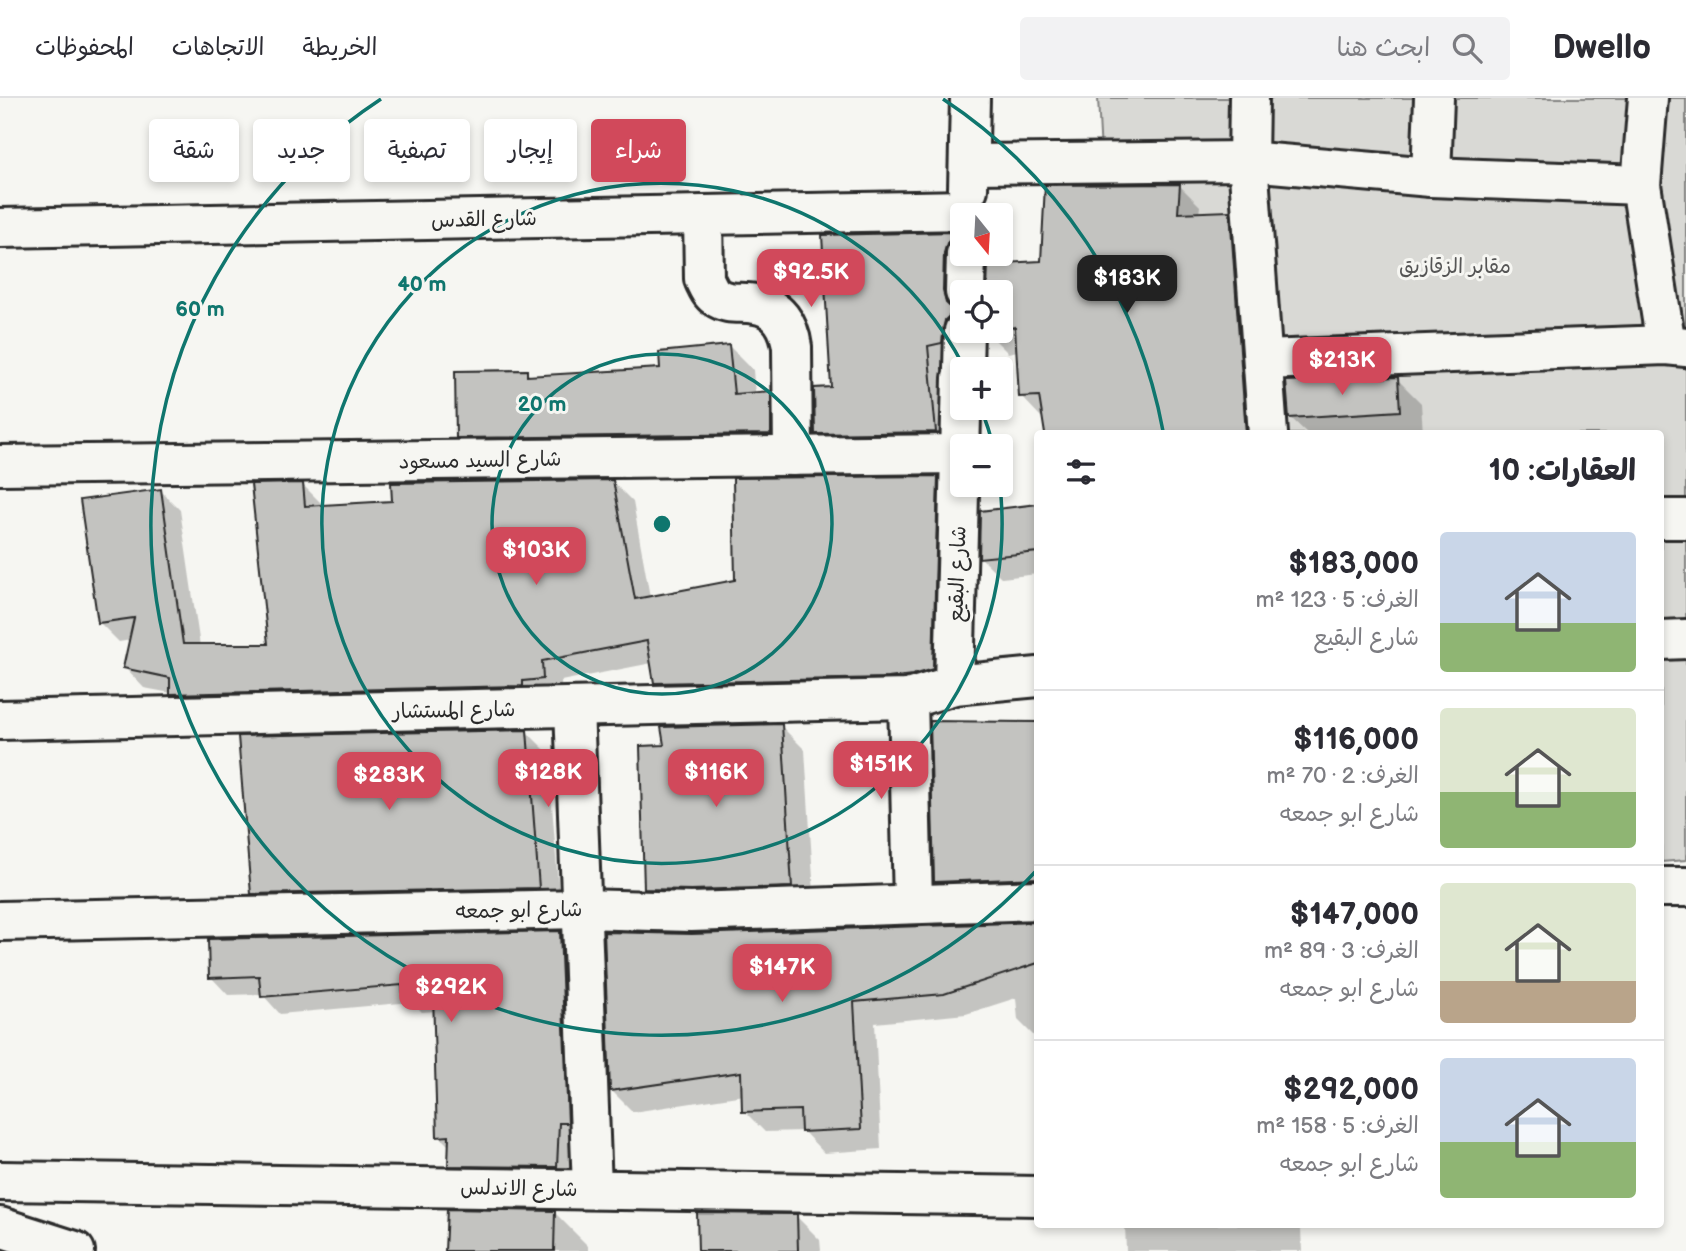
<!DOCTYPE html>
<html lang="ar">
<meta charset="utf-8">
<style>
:root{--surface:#fff;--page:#f2f2f3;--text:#2b2b33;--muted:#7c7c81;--line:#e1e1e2;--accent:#d1495b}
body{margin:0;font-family:"Balsamiq Sans","Playpen Sans Arabic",sans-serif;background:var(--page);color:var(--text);direction:rtl;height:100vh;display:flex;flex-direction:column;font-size:26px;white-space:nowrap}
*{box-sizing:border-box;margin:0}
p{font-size:23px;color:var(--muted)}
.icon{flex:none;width:38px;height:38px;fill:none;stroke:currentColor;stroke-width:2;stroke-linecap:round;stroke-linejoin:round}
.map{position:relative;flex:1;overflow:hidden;direction:ltr}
.panel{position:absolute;left:1034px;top:332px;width:630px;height:798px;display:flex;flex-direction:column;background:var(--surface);border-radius:7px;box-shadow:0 4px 10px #0003;direction:rtl}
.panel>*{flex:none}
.banner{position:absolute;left:21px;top:21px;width:665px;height:63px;direction:rtl;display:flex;gap:14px}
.needle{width:46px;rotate:162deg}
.buttons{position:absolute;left:950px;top:105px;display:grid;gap:14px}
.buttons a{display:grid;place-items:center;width:63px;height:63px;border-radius:7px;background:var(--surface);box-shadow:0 4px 10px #0003;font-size:35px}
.price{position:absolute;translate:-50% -60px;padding:0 16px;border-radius:14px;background:var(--accent);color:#fff;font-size:23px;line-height:46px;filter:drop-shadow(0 2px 4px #0008)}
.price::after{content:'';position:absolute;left:50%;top:42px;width:21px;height:16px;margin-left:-10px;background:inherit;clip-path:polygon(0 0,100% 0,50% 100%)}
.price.on{background:#222;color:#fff}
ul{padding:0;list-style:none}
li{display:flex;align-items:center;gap:21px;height:175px;padding:0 28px}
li+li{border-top:2px solid var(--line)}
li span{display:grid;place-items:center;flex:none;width:196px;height:140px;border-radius:7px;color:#555}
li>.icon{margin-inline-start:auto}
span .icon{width:84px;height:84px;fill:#fffc;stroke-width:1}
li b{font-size:30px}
h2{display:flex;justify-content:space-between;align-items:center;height:84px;padding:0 28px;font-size:30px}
.chip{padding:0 24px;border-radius:7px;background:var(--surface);box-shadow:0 4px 10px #0003;font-size:24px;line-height:63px}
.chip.on{background:var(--accent);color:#fff}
header{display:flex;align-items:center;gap:42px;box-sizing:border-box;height:98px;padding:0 35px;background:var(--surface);border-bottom:2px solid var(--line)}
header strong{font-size:33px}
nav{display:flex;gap:38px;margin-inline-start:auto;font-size:24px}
.search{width:490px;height:63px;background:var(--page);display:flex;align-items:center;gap:18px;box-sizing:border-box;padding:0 24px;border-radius:7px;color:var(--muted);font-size:26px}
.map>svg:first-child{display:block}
.green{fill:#d9d9d5;stroke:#828280;stroke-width:2}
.shadow{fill:#0003}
.building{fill:#c3c3c0;stroke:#2b2b2b;stroke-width:2}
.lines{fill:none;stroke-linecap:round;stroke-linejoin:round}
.minor-casing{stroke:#2b2b2b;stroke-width:44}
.minor{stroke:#f6f6f2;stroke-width:38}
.ring{fill:none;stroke:#0f766e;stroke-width:3.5}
.labels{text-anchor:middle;stroke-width:6;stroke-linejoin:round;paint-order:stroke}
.street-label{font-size:21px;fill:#2b2b2b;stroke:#f6f6f2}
.park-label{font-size:21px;fill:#565656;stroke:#f6f6f2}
.centre{fill:#0f766e;stroke:#f6f6f2;stroke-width:3.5}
.ring-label{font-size:21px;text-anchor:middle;font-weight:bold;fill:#0f766e;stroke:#f6f6f2;stroke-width:6;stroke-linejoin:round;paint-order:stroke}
</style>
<header>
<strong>Dwello</strong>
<div class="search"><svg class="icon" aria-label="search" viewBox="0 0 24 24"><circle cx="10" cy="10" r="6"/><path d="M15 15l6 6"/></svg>ابحث هنا</div>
<nav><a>الخريطة</a><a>الاتجاهات</a><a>المحفوظات</a></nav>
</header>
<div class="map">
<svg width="1686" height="1153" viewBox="0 0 1686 1153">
<rect width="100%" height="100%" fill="#f6f6f2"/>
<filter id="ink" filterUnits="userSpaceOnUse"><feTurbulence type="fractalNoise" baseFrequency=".0143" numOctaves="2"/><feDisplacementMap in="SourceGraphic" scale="14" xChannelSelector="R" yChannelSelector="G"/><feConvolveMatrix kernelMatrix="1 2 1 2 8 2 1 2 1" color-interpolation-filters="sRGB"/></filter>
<g filter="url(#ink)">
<polygon class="green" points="1098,0 1686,0 1686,762 1661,764 1661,336 1116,336"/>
<g class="shadow">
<polygon points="1179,87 1200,108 1199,116 1229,114 1250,135 1265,336 1047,336 1044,319 1041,319 1021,298 1018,253 1008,255 987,234 1001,233 1001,194 989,194 989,167 1043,165"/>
<polygon points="954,136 962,144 958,211 961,222 957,261 943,264 951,350 832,351 816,335 833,290"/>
<polygon points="729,248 753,272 755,296 770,295 794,319 794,360 482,363 458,339 526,273 532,280 662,272"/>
<polygon points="1397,281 1421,305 1423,336 1308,336 1290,319"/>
<polygon points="937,380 957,400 952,590 676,604 656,584 652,565 561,583 562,601 191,615 171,595 144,590 125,570 131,542 119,544 99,524 160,392 180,412 200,548 270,548 303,387 323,407 394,405 613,384 633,404 650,499 737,483"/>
<polygon points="1038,408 1038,476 1002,480 981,460"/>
<polygon points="1038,626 1038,801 957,804 936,783"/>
<polygon points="781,628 805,652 815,812 670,814 646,790 667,649"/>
<polygon points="526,633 548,655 560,811 274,817 252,795"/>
<polygon points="1661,708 1664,789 1661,789"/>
<polygon points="1038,826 1038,942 1018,922 1016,900 966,916 875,925 881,1051 824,1055 803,1033 765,1034 744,1013 744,997 633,1014 612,993 692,838"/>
<polygon points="560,835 577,853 574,1086 468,1084 450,1067 451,1050 439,1038 435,913 422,914 412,904 280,916 262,896 228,897 211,879"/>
<polygon points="555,1115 588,1148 588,1153 447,1153"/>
<polygon points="796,1118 820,1142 821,1153 700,1153"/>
<polygon points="1125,1127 1297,1127 1301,1131 1302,1153 1126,1153"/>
</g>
<g class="building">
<polygon points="1180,86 1178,115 1230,113 1246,336 1045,336 1039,298 1019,299 1015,229 1001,232 1001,194 987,194 988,166 1041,163 1045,87"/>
<polygon points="955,134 955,137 947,145 944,155 943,193 946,205 955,213 945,222 942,245 928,248 936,334 815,336 814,290 831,289 822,137"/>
<polygon points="729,247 734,296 771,293 771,336 456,340 455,273 527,272 527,278 660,270 659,254"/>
<polygon points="1398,279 1400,313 1289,320 1286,283"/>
<polygon points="938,378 933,571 912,577 888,580 654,585 647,543 542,563 543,581 523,583 523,588 170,596 170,580 123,570 134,520 98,525 80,402 161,391 183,546 268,546 251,386 303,385 305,408 392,403 391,385 613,382 635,501 735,482 733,380"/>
<polygon points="1038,406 1038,454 979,460 980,413"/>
<polygon points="930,623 1038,624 1038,780 934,784"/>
<polygon points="782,626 792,789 691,792 644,791 640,648 664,647 661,629"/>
<polygon points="527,632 539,790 251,796 238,638"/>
<polygon points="1038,824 1038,865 944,896 854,904 861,1031 801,1034 800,1012 742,1014 741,974 610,993 604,834 692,836"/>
<polygon points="560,833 568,1025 559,1025 557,1069 448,1068 449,1038 437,1039 433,895 403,897 402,887 261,899 259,878 209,880 208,841"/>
<polygon points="447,1111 555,1113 554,1153 445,1153"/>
<polygon points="697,1115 797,1116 798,1153 698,1153"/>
</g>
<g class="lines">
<defs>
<g id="minor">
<polyline points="1249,0 1248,63 1268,336"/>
<polyline points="1648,0 1641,87 1666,247"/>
<polyline points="969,66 1248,63 1431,79 1641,87"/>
<polyline points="1431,79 1434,0"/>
<polyline points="968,91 970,0"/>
<path d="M703 117 704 181C707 187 710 195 716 199 729 208 741 203 755 206 778 209 789 227 792 249L793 358"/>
<polyline points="0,130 967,112"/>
<polyline points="965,194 966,156"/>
<polyline points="1263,262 1666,247 1686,249"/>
<polyline points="963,271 964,233"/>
<polyline points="0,367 960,356"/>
<polyline points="1661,421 1686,421"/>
<polyline points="1661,542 1686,541"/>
<polyline points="954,587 962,280"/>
<polyline points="908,601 913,805"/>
<polyline points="574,609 592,1091"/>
<polyline points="0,622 908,601 954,587 1038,579"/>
<polyline points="1661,789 1686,789"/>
<polyline points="0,823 581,811 691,814 1038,802"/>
<polyline points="0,1083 1038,1098"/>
<polyline points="0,1129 75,1153"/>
</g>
</defs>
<use href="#minor" class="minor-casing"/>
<use href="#minor" class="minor"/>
</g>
</g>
<g class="ring">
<circle cx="662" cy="426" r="170"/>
<path d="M982 313A340 340 0 0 1 993 347M1000 388A340 340 0 1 1 964 269"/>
<path d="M1035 774A510 510 0 1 1 381 1M943 1A510 510 0 0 1 1163 333"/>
</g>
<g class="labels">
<g class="street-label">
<text transform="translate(484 121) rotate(-1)" y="7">شارع القدس</text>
<text transform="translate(480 362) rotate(-1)" y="7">شارع السيد مسعود</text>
<text transform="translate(957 476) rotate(-88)" y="7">شارع البقيع</text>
<text transform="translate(454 612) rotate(-1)" y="7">شارع المستشار</text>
<text transform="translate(519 812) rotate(-1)" y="7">شارع ابو جمعه</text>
<text transform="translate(519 1090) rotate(1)" y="7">شارع الاندلس</text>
</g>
<g class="park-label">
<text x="1455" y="175">مقابر الزقازيق</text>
</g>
</g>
<circle cx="662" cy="426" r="10" class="centre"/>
<g class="ring-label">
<text x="422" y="193">40 m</text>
<text x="200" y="218">60 m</text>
<text x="542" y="313">20 m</text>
</g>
</svg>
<div class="buttons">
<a><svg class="needle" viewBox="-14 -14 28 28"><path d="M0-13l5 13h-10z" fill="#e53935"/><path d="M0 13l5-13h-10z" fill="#7c7c81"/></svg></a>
<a><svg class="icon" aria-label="locate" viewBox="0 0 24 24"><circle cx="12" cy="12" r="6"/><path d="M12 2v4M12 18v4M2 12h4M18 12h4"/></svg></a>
<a>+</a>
<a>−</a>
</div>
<b class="price" style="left:811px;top:211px">$92.5K</b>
<b class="price on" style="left:1127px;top:217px">$183K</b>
<b class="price" style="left:1342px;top:299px">$213K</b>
<b class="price" style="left:536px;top:489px">$103K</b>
<b class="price" style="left:881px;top:703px">$151K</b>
<b class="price" style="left:548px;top:711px">$128K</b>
<b class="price" style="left:716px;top:711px">$116K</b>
<b class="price" style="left:389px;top:714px">$283K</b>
<b class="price" style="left:782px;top:906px">$147K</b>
<b class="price" style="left:451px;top:926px">$292K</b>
<div class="banner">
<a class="chip on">شراء</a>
<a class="chip">إيجار</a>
<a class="chip">تصفية</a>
<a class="chip">جديد</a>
<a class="chip">شقة</a>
</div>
<section class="panel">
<h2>العقارات: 10<svg class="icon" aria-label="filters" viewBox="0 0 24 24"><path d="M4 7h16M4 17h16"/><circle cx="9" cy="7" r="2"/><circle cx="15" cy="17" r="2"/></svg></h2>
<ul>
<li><span style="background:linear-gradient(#c9d6e8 65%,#8fb573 0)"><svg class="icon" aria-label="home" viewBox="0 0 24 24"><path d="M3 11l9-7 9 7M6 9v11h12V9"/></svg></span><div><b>$183,000</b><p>الغرف: 5 · 123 m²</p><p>شارع البقيع</p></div></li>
<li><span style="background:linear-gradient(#dfe7d0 60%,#8fb573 0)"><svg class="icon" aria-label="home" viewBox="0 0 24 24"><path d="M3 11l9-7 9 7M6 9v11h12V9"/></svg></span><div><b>$116,000</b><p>الغرف: 2 · 70 m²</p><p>شارع ابو جمعه</p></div></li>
<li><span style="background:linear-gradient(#dfe7d0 70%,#b9a48a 0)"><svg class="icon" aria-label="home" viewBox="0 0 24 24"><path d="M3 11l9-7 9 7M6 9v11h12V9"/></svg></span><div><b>$147,000</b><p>الغرف: 3 · 89 m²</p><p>شارع ابو جمعه</p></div></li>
<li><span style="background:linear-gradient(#c9d6e8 60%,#8fb573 0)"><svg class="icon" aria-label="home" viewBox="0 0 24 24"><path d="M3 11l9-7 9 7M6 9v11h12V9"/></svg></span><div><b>$292,000</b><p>الغرف: 5 · 158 m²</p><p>شارع ابو جمعه</p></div></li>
</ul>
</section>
</div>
